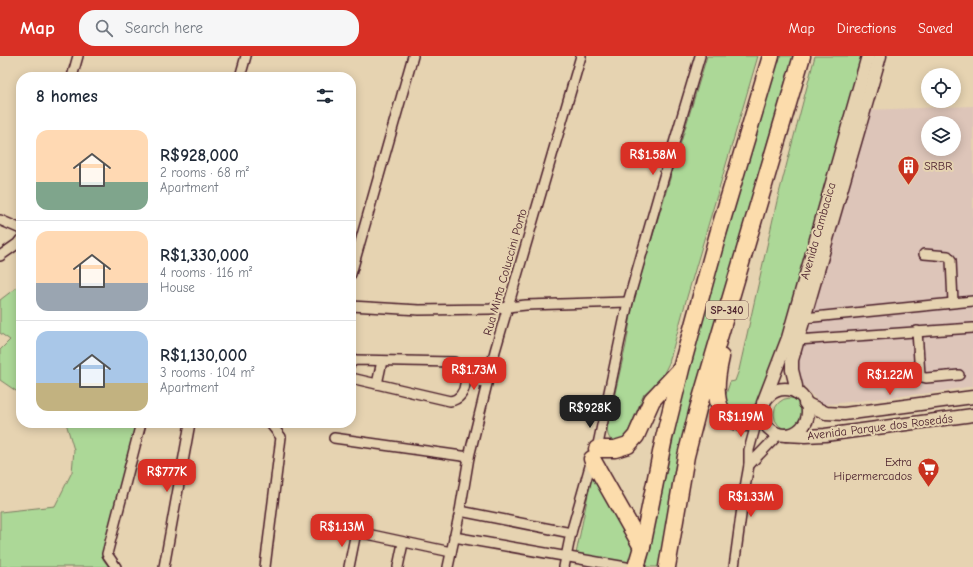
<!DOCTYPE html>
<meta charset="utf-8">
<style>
:root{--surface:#fff;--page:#f6f6f7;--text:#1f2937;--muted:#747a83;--line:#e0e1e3;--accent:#d93025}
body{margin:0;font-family:"Comic Neue",sans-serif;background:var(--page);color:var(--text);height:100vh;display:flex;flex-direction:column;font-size:15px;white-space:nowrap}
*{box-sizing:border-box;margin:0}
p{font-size:13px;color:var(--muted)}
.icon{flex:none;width:22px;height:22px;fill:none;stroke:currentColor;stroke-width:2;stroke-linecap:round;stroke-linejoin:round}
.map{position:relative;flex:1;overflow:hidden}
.details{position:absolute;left:16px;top:16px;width:340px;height:356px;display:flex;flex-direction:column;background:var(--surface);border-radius:16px;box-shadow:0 2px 10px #0003}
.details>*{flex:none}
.buttons{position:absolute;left:921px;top:12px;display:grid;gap:8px}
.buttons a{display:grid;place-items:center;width:40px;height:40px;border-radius:50%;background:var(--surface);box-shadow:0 2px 10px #0003;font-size:20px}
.price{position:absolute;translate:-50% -34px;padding:0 9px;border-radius:8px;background:var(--accent);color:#fff;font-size:13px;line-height:26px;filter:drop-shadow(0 1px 2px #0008)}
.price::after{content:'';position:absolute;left:50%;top:24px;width:12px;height:9px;margin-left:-6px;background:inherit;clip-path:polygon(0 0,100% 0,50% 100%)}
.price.current{background:#222;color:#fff}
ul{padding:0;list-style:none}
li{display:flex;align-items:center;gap:12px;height:100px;padding:0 20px}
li+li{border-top:1px solid var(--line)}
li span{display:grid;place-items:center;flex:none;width:112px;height:80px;border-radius:12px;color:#555}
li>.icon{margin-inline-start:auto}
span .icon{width:48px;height:48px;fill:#fffc;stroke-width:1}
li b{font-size:17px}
h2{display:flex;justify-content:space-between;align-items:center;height:48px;padding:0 20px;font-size:17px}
header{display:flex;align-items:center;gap:24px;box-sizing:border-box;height:56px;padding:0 20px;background:var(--accent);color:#fff}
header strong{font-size:19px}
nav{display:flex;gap:22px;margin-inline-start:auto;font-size:14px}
.search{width:280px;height:36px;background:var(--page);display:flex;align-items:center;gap:10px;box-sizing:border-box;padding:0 14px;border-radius:16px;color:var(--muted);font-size:15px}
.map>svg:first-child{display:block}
.built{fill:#ddc5b9;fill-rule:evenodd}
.green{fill:#acd897;stroke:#7b7c61}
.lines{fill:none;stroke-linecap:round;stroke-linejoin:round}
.street-casing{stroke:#4a1f2b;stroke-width:12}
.secondary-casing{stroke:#4a1f2b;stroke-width:15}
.highway-casing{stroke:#4a1f2b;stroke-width:19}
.street{stroke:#e6d3b1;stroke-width:9}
.secondary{stroke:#e6d3b1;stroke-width:12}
.highway{stroke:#fcdcac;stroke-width:16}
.labels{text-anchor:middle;stroke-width:4;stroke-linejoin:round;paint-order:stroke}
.shield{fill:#e6d3b1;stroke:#795553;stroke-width:1}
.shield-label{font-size:11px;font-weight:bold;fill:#4a1f2b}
.poi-label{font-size:12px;fill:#4a1f2b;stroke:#e6d3b1;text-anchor:start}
.street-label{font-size:12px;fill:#4a1f2b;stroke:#e6d3b1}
</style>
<header>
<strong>Map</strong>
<div class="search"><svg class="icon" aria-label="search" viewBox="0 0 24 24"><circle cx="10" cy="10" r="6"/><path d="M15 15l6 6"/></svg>Search here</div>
<nav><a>Map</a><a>Directions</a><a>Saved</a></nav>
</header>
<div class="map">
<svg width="973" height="511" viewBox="0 0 973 511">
<rect width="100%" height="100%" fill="#e6d3b1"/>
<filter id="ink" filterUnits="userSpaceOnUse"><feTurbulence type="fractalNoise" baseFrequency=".025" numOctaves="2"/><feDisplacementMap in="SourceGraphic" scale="8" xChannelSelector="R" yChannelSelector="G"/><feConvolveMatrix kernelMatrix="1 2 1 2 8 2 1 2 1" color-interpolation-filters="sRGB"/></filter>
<g filter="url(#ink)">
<path class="built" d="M973 50V330L937 336 821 349 801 327 795 303 865 54ZM928 67H954V93H928Z"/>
<g class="green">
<polygon points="707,0 758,0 687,241 669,307 661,323 644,338 626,381 614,385 610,383 608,379 607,372 626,289 634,242"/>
<polygon points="779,0 793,0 693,341 676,406 659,511 646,511 682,340 714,222"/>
<polygon points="815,0 863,0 783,281 757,357 735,362 724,344 730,326 735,325 739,314 777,145"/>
<polygon points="17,231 21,234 21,334 16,335 0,324 0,294 10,284 0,277 0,244"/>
<circle cx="790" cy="358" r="16"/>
<polygon points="66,367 136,367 103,503 109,511 0,511 0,456 55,450 72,416 74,394"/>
<polygon points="592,419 634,488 632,508 576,498"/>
</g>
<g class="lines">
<defs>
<g id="street">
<polyline points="72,21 78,0"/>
<polyline points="240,21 246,0"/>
<polyline points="0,164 21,173"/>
<polyline points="924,198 948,200 951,204 953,246"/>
<polyline points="0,200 17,188 21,183"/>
<polyline points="351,218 413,0"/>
<polyline points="351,250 419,254 490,253 526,249 628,246"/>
<polyline points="804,262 973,245"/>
<polyline points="917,275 920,319 922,321 926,322 959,319"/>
<polyline points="797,284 973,272"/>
<path d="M351 307 355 304 454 306C471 314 468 343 450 345L351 322"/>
<polyline points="466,322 487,327"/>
<polyline points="377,328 382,305"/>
<polyline points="334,382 469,401"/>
<polyline points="749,409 779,378"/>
<polyline points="460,455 571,477"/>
<polyline points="344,473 451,496"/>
<polyline points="454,481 626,511"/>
<polyline points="116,511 107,498 141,367"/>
<polyline points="164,511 190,367"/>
<polyline points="265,511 281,381 270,367"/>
<polyline points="349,511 356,476"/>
<polyline points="398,511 403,487"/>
<polyline points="448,511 460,455 469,401 495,295 581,0"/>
<polyline points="564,511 571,477 592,403 597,393 628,246 660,134 700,0"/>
<polyline points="734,511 744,437 749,409 749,394 755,372 762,363"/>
</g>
<g id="secondary">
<circle cx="785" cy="356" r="23"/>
<polyline points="796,336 796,330 792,314 792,304 880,0"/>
<polyline points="763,347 788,282 868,0"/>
<polyline points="805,347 826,357 844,358 973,341"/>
<polyline points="786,379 805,380 825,379 973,359"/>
</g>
<g id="highway">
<path d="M721 301C718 314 715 332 718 345 721 360 736 370 751 366L761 355"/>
<polyline points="597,393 615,393 628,389 636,380 652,344 680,314"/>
<polyline points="592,403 642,491"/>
<polyline points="636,511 642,491 664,382 681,313 718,178 771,0"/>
<polyline points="667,511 686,400 698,353 802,0"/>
</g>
</defs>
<use href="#street" class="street-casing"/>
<use href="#secondary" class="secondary-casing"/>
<use href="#highway" class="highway-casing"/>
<use href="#street" class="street"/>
<use href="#secondary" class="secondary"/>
<use href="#highway" class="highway"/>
</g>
</g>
<defs>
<symbol id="building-pin" viewBox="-11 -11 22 30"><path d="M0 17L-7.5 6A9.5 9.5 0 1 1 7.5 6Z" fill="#c8321e" stroke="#e6d3b1"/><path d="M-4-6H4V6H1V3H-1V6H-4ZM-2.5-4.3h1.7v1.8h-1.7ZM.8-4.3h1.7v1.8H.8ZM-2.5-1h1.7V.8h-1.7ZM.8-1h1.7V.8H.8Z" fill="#fff"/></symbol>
<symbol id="supermarket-pin" viewBox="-11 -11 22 30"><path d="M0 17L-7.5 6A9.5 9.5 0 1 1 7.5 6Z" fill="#c8321e" stroke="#e6d3b1"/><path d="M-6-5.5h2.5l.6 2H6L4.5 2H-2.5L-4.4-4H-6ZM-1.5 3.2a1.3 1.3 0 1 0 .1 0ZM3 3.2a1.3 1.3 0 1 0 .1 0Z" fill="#fff"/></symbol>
</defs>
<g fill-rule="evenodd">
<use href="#building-pin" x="896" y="98" width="25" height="34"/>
<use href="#supermarket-pin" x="916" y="400" width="25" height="34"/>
</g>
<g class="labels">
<rect class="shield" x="706" y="245" width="42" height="18" rx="3"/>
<g class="shield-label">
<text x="727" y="258">SP-340</text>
</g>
<g class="poi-label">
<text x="924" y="114">SRBR</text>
<text x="912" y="410" text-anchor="end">Extra<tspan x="912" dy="14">Hipermercados</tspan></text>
</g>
<g class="street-label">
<text transform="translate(818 175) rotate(-74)" y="4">Avenida Cambacica</text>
<text transform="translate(505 216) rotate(-74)" y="4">Rua Mirta Coluccini Porto</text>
<text transform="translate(880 371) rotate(-7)" y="4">Avenida Parque dos Rosedás</text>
</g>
</g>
</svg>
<div class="buttons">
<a><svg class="icon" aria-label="locate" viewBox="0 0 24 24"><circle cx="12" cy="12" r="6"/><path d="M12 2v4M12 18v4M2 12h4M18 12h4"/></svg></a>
<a><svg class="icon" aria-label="layers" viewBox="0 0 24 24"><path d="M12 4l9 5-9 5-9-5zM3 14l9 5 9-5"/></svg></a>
</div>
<b class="price" style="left:653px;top:120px">R$1.58M</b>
<b class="price" style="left:474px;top:335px">R$1.73M</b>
<b class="price" style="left:890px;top:340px">R$1.22M</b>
<b class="price current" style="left:590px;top:373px">R$928K</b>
<b class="price" style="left:741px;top:382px">R$1.19M</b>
<b class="price" style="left:167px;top:437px">R$777K</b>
<b class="price" style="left:751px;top:462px">R$1.33M</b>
<b class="price" style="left:342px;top:492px">R$1.13M</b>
<section class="details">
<h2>8 homes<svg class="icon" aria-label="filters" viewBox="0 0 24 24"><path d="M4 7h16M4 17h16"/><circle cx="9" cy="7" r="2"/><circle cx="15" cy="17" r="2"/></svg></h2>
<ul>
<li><span style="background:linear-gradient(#ffd9b3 65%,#7fa58c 0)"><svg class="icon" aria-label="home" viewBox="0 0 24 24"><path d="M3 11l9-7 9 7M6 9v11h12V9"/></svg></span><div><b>R$928,000</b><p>2 rooms · 68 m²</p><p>Apartment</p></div></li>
<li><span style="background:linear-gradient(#ffd9b3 65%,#9aa5b1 0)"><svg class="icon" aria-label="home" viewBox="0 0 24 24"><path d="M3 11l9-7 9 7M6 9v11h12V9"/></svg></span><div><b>R$1,330,000</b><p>4 rooms · 116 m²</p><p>House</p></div></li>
<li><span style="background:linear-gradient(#a9c7e8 65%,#c2b280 0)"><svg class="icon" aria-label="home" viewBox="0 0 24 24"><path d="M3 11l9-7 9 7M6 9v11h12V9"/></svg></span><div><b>R$1,130,000</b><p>3 rooms · 104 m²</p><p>Apartment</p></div></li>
</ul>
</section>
</div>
